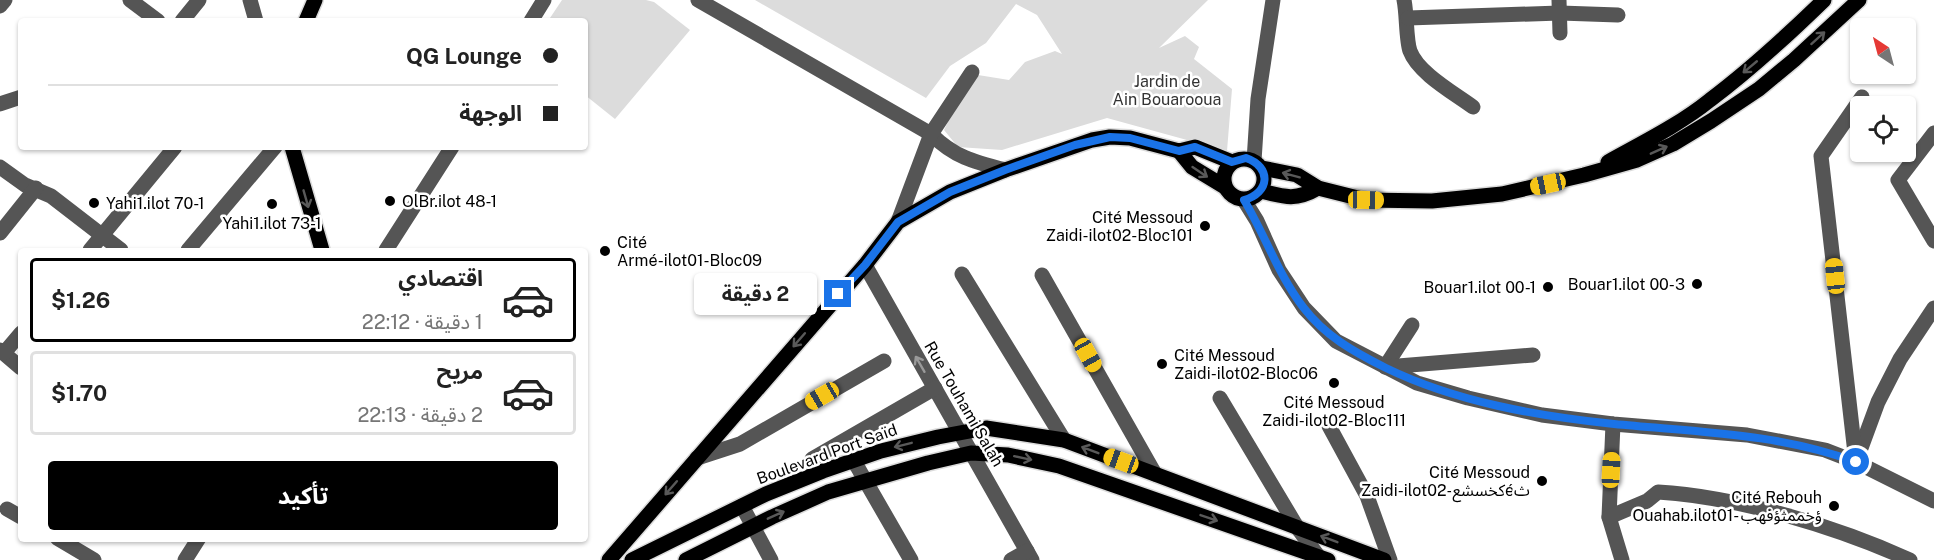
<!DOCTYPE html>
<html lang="ar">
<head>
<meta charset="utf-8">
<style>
  :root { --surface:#fff; --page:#f6f6f6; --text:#222; --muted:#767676; --line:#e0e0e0; --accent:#000 }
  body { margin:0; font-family:"Public Sans","Noto Sans Arabic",sans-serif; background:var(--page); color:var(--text); direction:rtl; height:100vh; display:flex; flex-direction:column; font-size:22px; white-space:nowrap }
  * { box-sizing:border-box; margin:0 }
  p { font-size:20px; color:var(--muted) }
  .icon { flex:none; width:33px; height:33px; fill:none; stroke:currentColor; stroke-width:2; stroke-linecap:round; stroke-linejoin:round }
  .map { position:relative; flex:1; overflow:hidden; direction:ltr }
  .panel { position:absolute; left:18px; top:248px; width:570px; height:294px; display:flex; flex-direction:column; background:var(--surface); border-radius:6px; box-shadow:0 2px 4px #0004; direction:rtl }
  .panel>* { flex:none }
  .top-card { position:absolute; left:18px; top:18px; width:570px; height:132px; border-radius:6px; box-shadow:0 2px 4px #0004; direction:rtl; display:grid; align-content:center; height:132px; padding:0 30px; background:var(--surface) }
  .needle { width:39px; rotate:324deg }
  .controls { position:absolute; left:1850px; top:18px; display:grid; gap:12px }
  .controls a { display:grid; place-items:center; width:66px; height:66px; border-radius:6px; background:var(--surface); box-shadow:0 2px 4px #0004; font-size:30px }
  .end { position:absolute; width:27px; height:27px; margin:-14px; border:8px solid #1a73e8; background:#fff; box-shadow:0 0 0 3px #fff }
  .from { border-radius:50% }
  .bubble { position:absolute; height:42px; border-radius:6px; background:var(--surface); box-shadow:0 2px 4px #0004; font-size:20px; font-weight:700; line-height:42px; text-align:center; direction:rtl }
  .car { position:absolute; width:18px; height:36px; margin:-18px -9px; border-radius:8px; box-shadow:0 0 4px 2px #0007; background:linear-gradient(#f5c518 24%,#345 0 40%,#f5c518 0 76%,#345 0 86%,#f5c518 0) }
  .top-card b { display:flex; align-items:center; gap:21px; height:57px; font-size:22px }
  .top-card b+b { border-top:2px solid var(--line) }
  .top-card i { width:15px; height:15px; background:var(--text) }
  ul { padding:10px 0 0; list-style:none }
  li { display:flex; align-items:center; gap:18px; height:84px; margin:0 12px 9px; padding:0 18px; border:3px solid var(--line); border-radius:6px }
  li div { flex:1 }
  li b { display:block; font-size:22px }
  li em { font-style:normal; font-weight:700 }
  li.active { border-color:var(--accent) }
  li>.icon { width:54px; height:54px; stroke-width:1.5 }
  .cta { display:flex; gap:12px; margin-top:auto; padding:12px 30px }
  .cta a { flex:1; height:69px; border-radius:6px; background:var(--accent); color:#fff; font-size:24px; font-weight:700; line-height:69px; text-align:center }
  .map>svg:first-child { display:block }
</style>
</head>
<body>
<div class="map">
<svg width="1934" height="560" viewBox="0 0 1934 560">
  <rect width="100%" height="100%" fill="#fff"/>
  <g fill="#dcdcdc">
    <polygon points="562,0 646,0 654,2 690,30 615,119 585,95 585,21 548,21"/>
    <polygon points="755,0 1208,0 1159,48 1185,36 1199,47 1194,59 1232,89 1227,151 1107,118 1002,150 958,147 944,130 957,103 978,75 1009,80 1025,62 1055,51 1062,54 1037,15 1016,4 986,43 950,66 926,98"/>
  </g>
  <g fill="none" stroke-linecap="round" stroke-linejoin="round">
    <defs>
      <g id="major">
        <polyline points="306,21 315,0"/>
        <polyline points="292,147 322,250"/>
        <polyline points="1179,151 1192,167 1225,187"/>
        <circle cx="1244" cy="179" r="20"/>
        <path d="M1608 162C1642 143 1679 125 1710 100 1750 70 1788 35 1824 0"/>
        <polyline points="1262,168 1297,175 1318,188 1366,200 1432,201 1502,194 1584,175 1637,160 1673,144 1711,121 1759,89 1794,60 1859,0"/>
        <path d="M1261 191C1284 197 1296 201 1318 188"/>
        <polyline points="609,560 865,265 898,222 950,192 1005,170 1092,140 1110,137 1130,138 1179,151 1195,147 1232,162"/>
        <polyline points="632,560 766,494 823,471 881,451 938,437 986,428 1064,440 1384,560"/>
        <polyline points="686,560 772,517 828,492 928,463 971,453 1008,455 1059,466 1328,560"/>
      </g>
    </defs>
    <use href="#major" stroke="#dbdbdb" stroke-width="18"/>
    <g stroke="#555" stroke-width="15">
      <polyline points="130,0 158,21"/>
      <polyline points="250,0 256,21"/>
      <path d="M698 0 931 134C954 157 974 162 1005 170"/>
      <path d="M1404 0C1407 14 1406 40 1410 51 1418 73 1454 93 1473 107"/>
      <polyline points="1559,0 1560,33"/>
      <polyline points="0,6 5,0"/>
      <polyline points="1408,18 1560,13 1618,15"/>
      <polyline points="182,21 199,0"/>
      <polyline points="531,21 544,0"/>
      <polyline points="0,104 21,97"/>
      <polyline points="1934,133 1898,180 1934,241"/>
      <polyline points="1254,161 1258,99 1273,0"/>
      <polyline points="0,167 25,185 51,196 121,250"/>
      <polyline points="1244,200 1257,221 1279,270 1304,308 1336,341 1417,383 1468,398 1542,415 1613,424 1747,435 1825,450 1856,462 1934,501"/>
      <polyline points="898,222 931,134 972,72"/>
      <polyline points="0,233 36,188"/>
      <polyline points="90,250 175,147"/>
      <polyline points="188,250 275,147"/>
      <polyline points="386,250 452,147"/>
      <polyline points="865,265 1032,560"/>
      <polyline points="962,274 1064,440"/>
      <polyline points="1042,275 1155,474"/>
      <polyline points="0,350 21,368"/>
      <polyline points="4,353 21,333"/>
      <polyline points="1385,367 1412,325"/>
      <polyline points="1386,367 1533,355"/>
      <polyline points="1220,398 1297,527 1318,556"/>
      <polyline points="1613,424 1609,517 1622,560"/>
      <polyline points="1329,426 1367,496 1390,560"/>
      <polyline points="697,458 740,444 884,361"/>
      <polyline points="812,459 935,388"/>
      <polyline points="1857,459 1878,402 1900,359 1934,308"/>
      <polyline points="854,461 911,560"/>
      <polyline points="1856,462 1821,156 1862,97"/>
      <polyline points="742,506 771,560"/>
      <polyline points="7,509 21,517"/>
      <path d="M1609 517 1647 501 1658 492C1739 497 1837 527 1910 560"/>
      <polyline points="57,538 94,560"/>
      <polyline points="185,560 199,538"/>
      <polyline points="1011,560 1027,551"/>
    </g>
    <use href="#major" stroke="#000" stroke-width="15"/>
  </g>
  <defs><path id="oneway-shaft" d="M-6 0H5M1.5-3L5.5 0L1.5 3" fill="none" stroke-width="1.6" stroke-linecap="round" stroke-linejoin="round" transform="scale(1.5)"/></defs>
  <g stroke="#595959">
    <use href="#oneway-shaft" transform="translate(1818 38) rotate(-42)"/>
    <use href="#oneway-shaft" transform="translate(1750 67) rotate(140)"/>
    <use href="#oneway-shaft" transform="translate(1659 150) rotate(-24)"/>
    <use href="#oneway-shaft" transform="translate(1200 172) rotate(34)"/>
    <use href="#oneway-shaft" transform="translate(1291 175) rotate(-165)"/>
    <use href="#oneway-shaft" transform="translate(306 199) rotate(74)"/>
    <use href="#oneway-shaft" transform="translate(799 340) rotate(131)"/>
    <use href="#oneway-shaft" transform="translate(903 445) rotate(166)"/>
    <use href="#oneway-shaft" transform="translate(1090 450) rotate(-159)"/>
    <use href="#oneway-shaft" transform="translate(1023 458) rotate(12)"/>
    <use href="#oneway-shaft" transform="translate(671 488) rotate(131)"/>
    <use href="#oneway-shaft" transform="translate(776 515) rotate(-24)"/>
    <use href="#oneway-shaft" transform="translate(1209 518) rotate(19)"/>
    <use href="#oneway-shaft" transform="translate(1329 539) rotate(-159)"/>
  </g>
  <use stroke="#999" href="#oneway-shaft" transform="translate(920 364) rotate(-120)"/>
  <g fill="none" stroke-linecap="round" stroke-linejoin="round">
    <path stroke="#1a73e8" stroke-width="8" d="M838 294 865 265 898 222 950 192 1005 170 1075 145 1110 137 1130 138 1179 151 1195 147 1232 162 1246 158C1272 167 1270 193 1244 200 1265 235 1278 274 1303 307 1325 336 1354 352 1386 368 1456 402 1537 416 1614 424 1696 432 1778 433 1856 462"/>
  </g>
  <g fill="#000" stroke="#fff" stroke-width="2">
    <circle cx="390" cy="201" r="6"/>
    <circle cx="94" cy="203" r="6"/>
    <circle cx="272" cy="204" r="6"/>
    <circle cx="1205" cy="226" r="6"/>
    <circle cx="605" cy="251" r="6"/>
    <circle cx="1697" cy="284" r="6"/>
    <circle cx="1548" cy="287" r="6"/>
    <circle cx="1162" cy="364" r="6"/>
    <circle cx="1334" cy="383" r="6"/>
    <circle cx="1542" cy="481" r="6"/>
    <circle cx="1834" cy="506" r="6"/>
  </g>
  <g text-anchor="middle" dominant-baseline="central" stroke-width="5" stroke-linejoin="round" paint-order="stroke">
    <g font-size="16" fill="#333" stroke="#fff">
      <text x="1167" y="81">Jardin de<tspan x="1167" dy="18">Ain Bouarooua</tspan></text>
    </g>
    <g font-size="16" fill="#000" stroke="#fff" text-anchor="end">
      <text x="402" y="201" text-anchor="start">OlBr.ilot 48-1</text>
      <text x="106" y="203" text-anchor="start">Yahi1.ilot 70-1</text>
      <text x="1193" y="217">Cité Messoud<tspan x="1193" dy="18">Zaidi-ilot02-Bloc101</tspan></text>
      <text x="272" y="223" text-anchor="middle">Yahi1.ilot 73-1</text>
      <text x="617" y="242" text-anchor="start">Cité<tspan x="617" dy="18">Armé-ilot01-Bloc09</tspan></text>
      <text x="1685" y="284">Bouar1.ilot 00-3</text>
      <text x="1536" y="287">Bouar1.ilot 00-1</text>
      <text x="1174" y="355" text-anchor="start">Cité Messoud<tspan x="1174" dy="18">Zaidi-ilot02-Bloc06</tspan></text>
      <text x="1334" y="402" text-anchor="middle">Cité Messoud<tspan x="1334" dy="18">Zaidi-ilot02-Bloc111</tspan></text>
      <text x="1530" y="472">Cité Messoud<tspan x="1530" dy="18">Zaidi-ilot02-كخسشعéث</tspan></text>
      <text x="1822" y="497">Cité Rebouh<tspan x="1822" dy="18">Ouahab.ilot01- ؤخممثؤفهب</tspan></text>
    </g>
    <g font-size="16" fill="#000" stroke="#fff">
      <text transform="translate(964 404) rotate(60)">Rue Touhami Salah</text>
      <text transform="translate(827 454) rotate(-20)">Boulevard Port Saïd</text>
    </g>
  </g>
</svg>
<div class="controls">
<a><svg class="needle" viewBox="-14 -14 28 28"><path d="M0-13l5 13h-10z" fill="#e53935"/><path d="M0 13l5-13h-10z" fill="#767676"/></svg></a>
<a><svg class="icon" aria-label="locate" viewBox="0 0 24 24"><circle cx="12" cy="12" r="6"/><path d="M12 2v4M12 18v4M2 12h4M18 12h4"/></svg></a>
</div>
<i class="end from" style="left:1856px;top:462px"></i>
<i class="end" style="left:838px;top:294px"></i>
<div class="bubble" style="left:694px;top:273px;width:123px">2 دقيقة</div>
<i class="car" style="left:1548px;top:184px;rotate:258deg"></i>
<i class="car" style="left:1366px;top:200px;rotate:91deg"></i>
<i class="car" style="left:1835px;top:276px;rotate:354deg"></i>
<i class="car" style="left:1088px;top:355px;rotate:151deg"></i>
<i class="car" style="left:822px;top:396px;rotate:240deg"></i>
<i class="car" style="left:1121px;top:461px;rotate:290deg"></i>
<i class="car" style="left:1611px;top:470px;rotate:3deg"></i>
<div class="top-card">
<b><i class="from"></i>QG Lounge</b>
<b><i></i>الوجهة</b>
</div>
<section class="panel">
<ul>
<li class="active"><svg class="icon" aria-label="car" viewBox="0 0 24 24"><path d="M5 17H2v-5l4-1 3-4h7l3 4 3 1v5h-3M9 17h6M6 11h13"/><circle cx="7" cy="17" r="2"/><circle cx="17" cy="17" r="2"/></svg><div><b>اقتصادي</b><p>1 دقيقة · 22:12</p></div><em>$1.26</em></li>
<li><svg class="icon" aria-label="car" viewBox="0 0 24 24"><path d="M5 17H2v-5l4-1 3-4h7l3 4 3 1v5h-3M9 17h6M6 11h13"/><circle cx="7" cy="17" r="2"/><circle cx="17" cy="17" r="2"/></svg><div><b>مريح</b><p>2 دقيقة · 22:13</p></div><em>$1.70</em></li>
</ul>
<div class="cta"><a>تأكيد</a></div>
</section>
</div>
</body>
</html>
